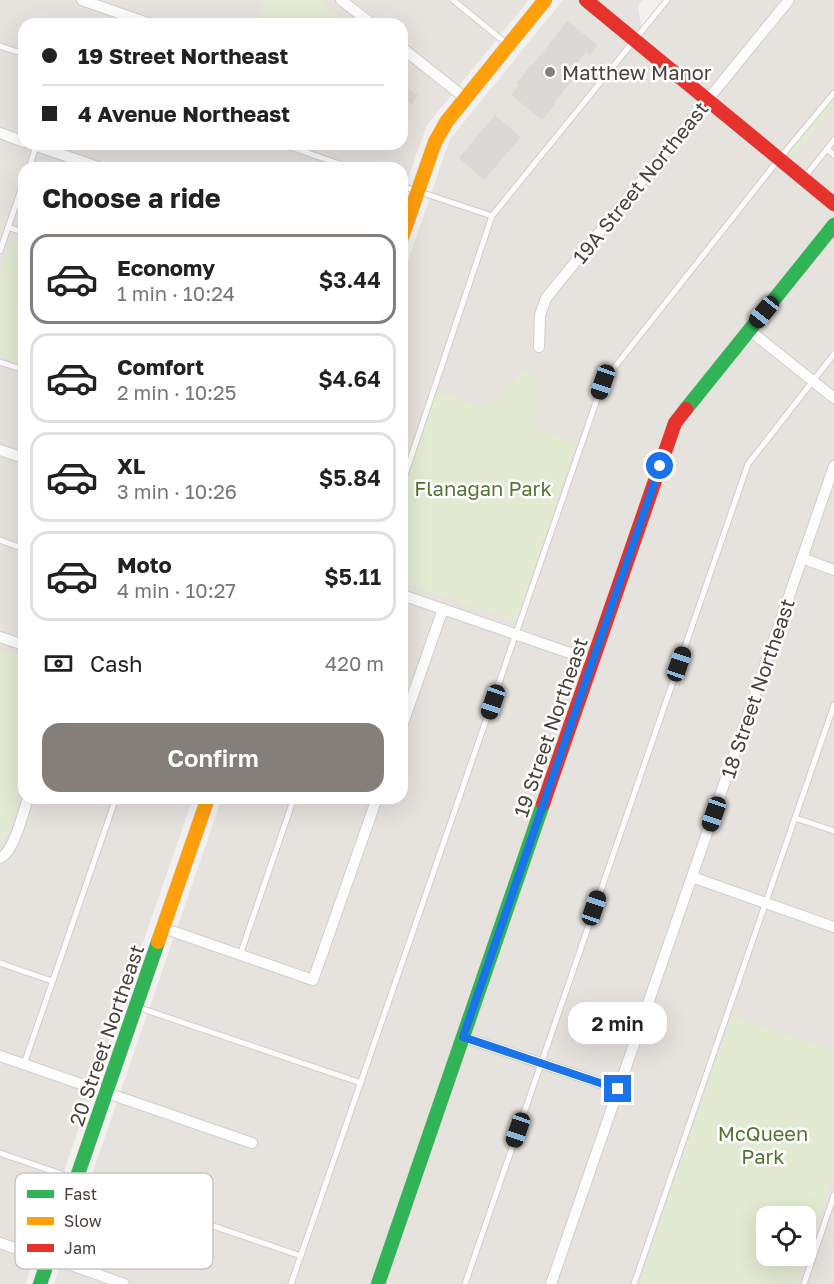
<!DOCTYPE html>
<html lang="en">
<head>
<meta charset="utf-8">
<style>
  :root { --surface:#fff; --page:#f2f2f2; --text:#222; --muted:#767676; --line:#e0e0e0; --accent:#847f7a }
  body { margin:0; font-family:"Golos Text",sans-serif; background:var(--page); color:var(--text); height:100vh; display:flex; flex-direction:column; font-size:22px; white-space:nowrap }
  * { box-sizing:border-box; margin:0 }
  p { font-size:20px; color:var(--muted) }
  .icon { flex:none; width:33px; height:33px; fill:none; stroke:currentColor; stroke-width:2; stroke-linecap:round; stroke-linejoin:round }
  .map { position:relative; flex:1; overflow:hidden }
  .panel { position:absolute; left:18px; top:162px; width:390px; height:642px; display:flex; flex-direction:column; background:var(--surface); border-radius:18px; box-shadow:0 6px 24px #0002 }
  .panel>* { flex:none }
  .top-card { position:absolute; left:18px; top:18px; width:390px; height:132px; border-radius:18px; box-shadow:0 6px 24px #0002; display:grid; align-content:center; height:132px; padding:0 24px; background:var(--surface) }
  .controls { position:absolute; left:756px; top:1206px; display:grid; gap:12px }
  .controls a { display:grid; place-items:center; width:60px; height:60px; border-radius:12px; background:var(--surface); box-shadow:0 6px 24px #0002; font-size:30px }
  .end { position:absolute; width:27px; height:27px; margin:-14px; border:8px solid #1a73e8; background:#fff; box-shadow:0 0 0 3px #fff }
  .from { border-radius:50% }
  .bubble { position:absolute; height:42px; border-radius:18px; background:var(--surface); box-shadow:0 6px 24px #0002; font-size:20px; font-weight:600; line-height:42px; text-align:center }
  .car { position:absolute; width:18px; height:36px; margin:-18px -9px; border-radius:8px; box-shadow:0 0 4px 2px #0007; background:linear-gradient(#222 24%,#8ab4d8 0 40%,#222 0 76%,#8ab4d8 0 86%,#222 0) }
  .top-card b { display:flex; align-items:center; gap:21px; height:57px; font-size:22px }
  .top-card b+b { border-top:2px solid var(--line) }
  .top-card i { width:15px; height:15px; background:var(--text) }
  ul { padding:0; list-style:none }
  li { display:flex; align-items:center; gap:18px; height:90px; margin:0 12px 9px; padding:0 12px; border:3px solid var(--line); border-radius:18px }
  li div { flex:1 }
  li b { display:block; font-size:22px }
  li em { font-style:normal; font-weight:600 }
  li.on { border-color:var(--accent) }
  li>.icon { width:54px; height:54px; stroke-width:1.5 }
  h2 { padding:0 24px; font-size:27px; line-height:72px }
  .pay { display:flex; align-items:center; gap:15px; height:66px; padding:0 24px; font-size:22px }
  .pay p { margin-inline-start:auto }
  .action { display:flex; gap:12px; margin-top:auto; padding:12px 24px }
  .action a { flex:1; height:69px; border-radius:18px; background:var(--accent); color:#fff; font-size:24px; font-weight:600; line-height:69px; text-align:center }
  .map>svg:first-child { display:block }
</style>
</head>
<body>
<div class="map">
<svg width="834" height="1284" viewBox="0 0 834 1284">
  <rect width="100%" height="100%" fill="#f3f1ef"/>
  <g fill="#e6e2de" fill-rule="evenodd">
    <path d="M0 0H529L427 125 402 195V168H24V798H193L25 1284H0ZM24 24H402V144H24Z"/>
    <path d="M563 0H604L642 31 667 0H834V1284H54L222 798H402V278L450 139ZM766 1216H806V1256H766Z"/>
  </g>
  <polygon fill="#e8e3dc" points="834,107 834,189 793,157"/>
  <g fill="#e2ead2" fill-rule="evenodd">
    <polygon points="263,0 322,0 350,24 260,24"/>
    <polygon points="834,98 834,107 793,157 788,153"/>
    <polygon points="13,236 24,240 24,364 0,355 0,273"/>
    <polygon points="522,371 536,376 536,428 577,442 516,622 402,583 402,493 436,391 485,408"/>
    <polygon points="0,648 24,657 24,782 4,841 0,843"/>
    <path d="M732 1016 834 1051V1174L796 1284H639ZM766 1216H806V1256H766Z"/>
  </g>
  <polygon fill="#e5e2e0" points="604,0 643,0 638,6 642,31"/>
  <g fill="#dbd8d6">
    <polygon points="567,21 598,45 590,55 586,52 572,70 577,74 554,103 555,104 542,120 511,95 519,85 517,83 532,64 533,65"/>
    <polygon points="402,83 418,95 412,104 402,98"/>
    <polygon points="495,115 521,137 484,180 459,158"/>
  </g>
  <g fill="none" stroke-linecap="round" stroke-linejoin="round">
    <defs>
      <g id="lane">
        <polyline points="453,0 507,44"/>
        <polyline points="0,46 24,54"/>
        <polyline points="282,144 351,168"/>
        <polyline points="827,149 834,155"/>
        <polyline points="29,168 36,146"/>
        <polyline points="804,178 834,140"/>
        <polyline points="402,186 492,216"/>
        <polyline points="8,227 24,233"/>
        <polyline points="0,251 24,181"/>
        <polyline points="0,362 24,370"/>
        <polyline points="402,484 492,216 667,0"/>
        <polyline points="0,540 24,549"/>
        <polyline points="795,818 834,831"/>
        <polyline points="240,955 294,798"/>
        <polyline points="0,963 52,981"/>
        <polyline points="137,1007 361,1083"/>
        <polyline points="24,1064 116,798"/>
        <polyline points="0,1153 301,1256"/>
        <polyline points="291,1284 603,382 779,159 834,93"/>
        <polyline points="465,1284 748,464 834,354"/>
        <polyline points="634,1284 834,705"/>
        <polyline points="804,1284 834,1195"/>
      </g>
      <g id="street">
        <polyline points="82,0 150,24"/>
        <polyline points="341,0 372,24"/>
        <polyline points="402,48 465,98"/>
        <polyline points="0,133 24,142"/>
        <polyline points="31,144 101,168"/>
        <polyline points="749,330 834,398"/>
        <polyline points="539,347 540,315 546,298 789,0"/>
        <polyline points="0,450 24,458"/>
        <polyline points="802,558 834,570"/>
        <polyline points="402,595 593,661"/>
        <polyline points="0,637 24,645"/>
        <polyline points="402,726 443,609"/>
        <path d="M0 858C14 852 23 813 28 798"/>
        <polyline points="692,877 834,927"/>
        <polyline points="163,928 313,980 377,798"/>
        <polyline points="463,1037 618,1089"/>
        <polyline points="0,1056 252,1143"/>
        <polyline points="0,1243 48,1260"/>
        <polyline points="49,1257 124,1284"/>
        <polyline points="551,1284 834,466"/>
      </g>
      <g id="fast">
        <polyline points="686,409 834,225"/>
        <polyline points="40,1284 158,942"/>
        <polyline points="378,1284 543,804"/>
      </g>
      <g id="slow">
        <polyline points="402,237 435,142 447,121 545,0"/>
        <polyline points="158,942 208,798"/>
      </g>
      <g id="jam">
        <polyline points="586,0 834,204"/>
        <polyline points="543,804 675,423 686,409"/>
      </g>
    </defs>
    <use href="#lane" stroke="#d1cfcc" stroke-width="7"/>
    <use href="#street" stroke="#d1cfcc" stroke-width="12"/>
    <use href="#fast" stroke="#d1cdc7" stroke-width="15"/>
    <use href="#slow" stroke="#d1cdc7" stroke-width="15"/>
    <use href="#jam" stroke="#d1cdc7" stroke-width="15"/>
    <use href="#lane" stroke="#fdfdfd" stroke-width="5"/>
    <use href="#street" stroke="#fdfdfd" stroke-width="10"/>
    <use href="#fast" stroke="#30b455" stroke-width="14"/>
    <use href="#slow" stroke="#ff9f0a" stroke-width="14"/>
    <use href="#jam" stroke="#e5322d" stroke-width="14"/>
  </g>
  <g fill="none" stroke-linecap="round" stroke-linejoin="round">
    <polyline stroke="#1a73e8" stroke-width="8" points="618,1089 463,1037 660,466"/>
  </g>
  <circle fill="#847f7a" stroke="#fff" stroke-width="2" cx="550" cy="72" r="6"/>
  <g text-anchor="middle" dominant-baseline="central" stroke-width="5" stroke-linejoin="round" paint-order="stroke">
    <g font-size="20" fill="#49423b" stroke="#fff" text-anchor="start">
      <text x="562" y="72">Matthew Manor</text>
    </g>
    <g font-size="20" fill="#49423b" stroke="#fff">
      <text transform="translate(640 182) rotate(-51)">19A Street Northeast</text>
      <text transform="translate(757 688) rotate(-71)">18 Street Northeast</text>
      <text transform="translate(550 727) rotate(-71)">19 Street Northeast</text>
      <text transform="translate(106 1035) rotate(-71)">20 Street Northeast</text>
    </g>
    <g font-size="20" fill="#537534" stroke="#fff">
      <text x="483" y="488">Flanagan Park</text>
      <text x="763" y="1133">McQueen<tspan x="763" dy="23">Park</tspan></text>
    </g>
  </g>
  <rect x="15" y="1173" width="198" height="96" rx="9" fill="#fff" stroke="#c8c6c4" stroke-width="1.5"/>
  <rect x="27" y="1190" width="27" height="8" fill="#30b455"/>
  <rect x="27" y="1217" width="27" height="8" fill="#ff9f0a"/>
  <rect x="27" y="1244" width="27" height="8" fill="#e5322d"/>
  <g font-size="16" fill="#49423b">
    <text x="64" y="1200">Fast</text>
    <text x="64" y="1227">Slow</text>
    <text x="64" y="1254">Jam</text>
  </g>
</svg>
<div class="controls">
<a><svg class="icon" aria-label="locate" viewBox="0 0 24 24"><circle cx="12" cy="12" r="6"/><path d="M12 2v4M12 18v4M2 12h4M18 12h4"/></svg></a>
</div>
<i class="end from" style="left:660px;top:466px"></i>
<i class="end" style="left:618px;top:1089px"></i>
<div class="bubble" style="left:568px;top:1002px;width:99px">2 min</div>
<i class="car" style="left:764px;top:312px;rotate:219deg"></i>
<i class="car" style="left:603px;top:382px;rotate:199deg"></i>
<i class="car" style="left:679px;top:664px;rotate:19deg"></i>
<i class="car" style="left:493px;top:702px;rotate:199deg"></i>
<i class="car" style="left:714px;top:814px;rotate:199deg"></i>
<i class="car" style="left:594px;top:908px;rotate:19deg"></i>
<i class="car" style="left:518px;top:1130px;rotate:199deg"></i>
<div class="top-card">
<b><i class="from"></i>19 Street Northeast</b>
<b><i></i>4 Avenue Northeast</b>
</div>
<section class="panel">
<h2>Choose a ride</h2>
<ul>
<li class="on"><svg class="icon" aria-label="car" viewBox="0 0 24 24"><path d="M5 17H2v-5l4-1 3-4h7l3 4 3 1v5h-3M9 17h6M6 11h13"/><circle cx="7" cy="17" r="2"/><circle cx="17" cy="17" r="2"/></svg><div><b>Economy</b><p>1 min · 10:24</p></div><em>$3.44</em></li>
<li><svg class="icon" aria-label="car" viewBox="0 0 24 24"><path d="M5 17H2v-5l4-1 3-4h7l3 4 3 1v5h-3M9 17h6M6 11h13"/><circle cx="7" cy="17" r="2"/><circle cx="17" cy="17" r="2"/></svg><div><b>Comfort</b><p>2 min · 10:25</p></div><em>$4.64</em></li>
<li><svg class="icon" aria-label="car" viewBox="0 0 24 24"><path d="M5 17H2v-5l4-1 3-4h7l3 4 3 1v5h-3M9 17h6M6 11h13"/><circle cx="7" cy="17" r="2"/><circle cx="17" cy="17" r="2"/></svg><div><b>XL</b><p>3 min · 10:26</p></div><em>$5.84</em></li>
<li><svg class="icon" aria-label="car" viewBox="0 0 24 24"><path d="M5 17H2v-5l4-1 3-4h7l3 4 3 1v5h-3M9 17h6M6 11h13"/><circle cx="7" cy="17" r="2"/><circle cx="17" cy="17" r="2"/></svg><div><b>Moto</b><p>4 min · 10:27</p></div><em>$5.11</em></li>
</ul>
<div class="pay"><svg class="icon" aria-label="cash" viewBox="0 0 24 24"><path d="M3 7h18v10H3z"/><circle cx="12" cy="12" r="2"/></svg>Cash<p>420 m</p></div>
<div class="action"><a>Confirm</a></div>
</section>
</div>
</body>
</html>
